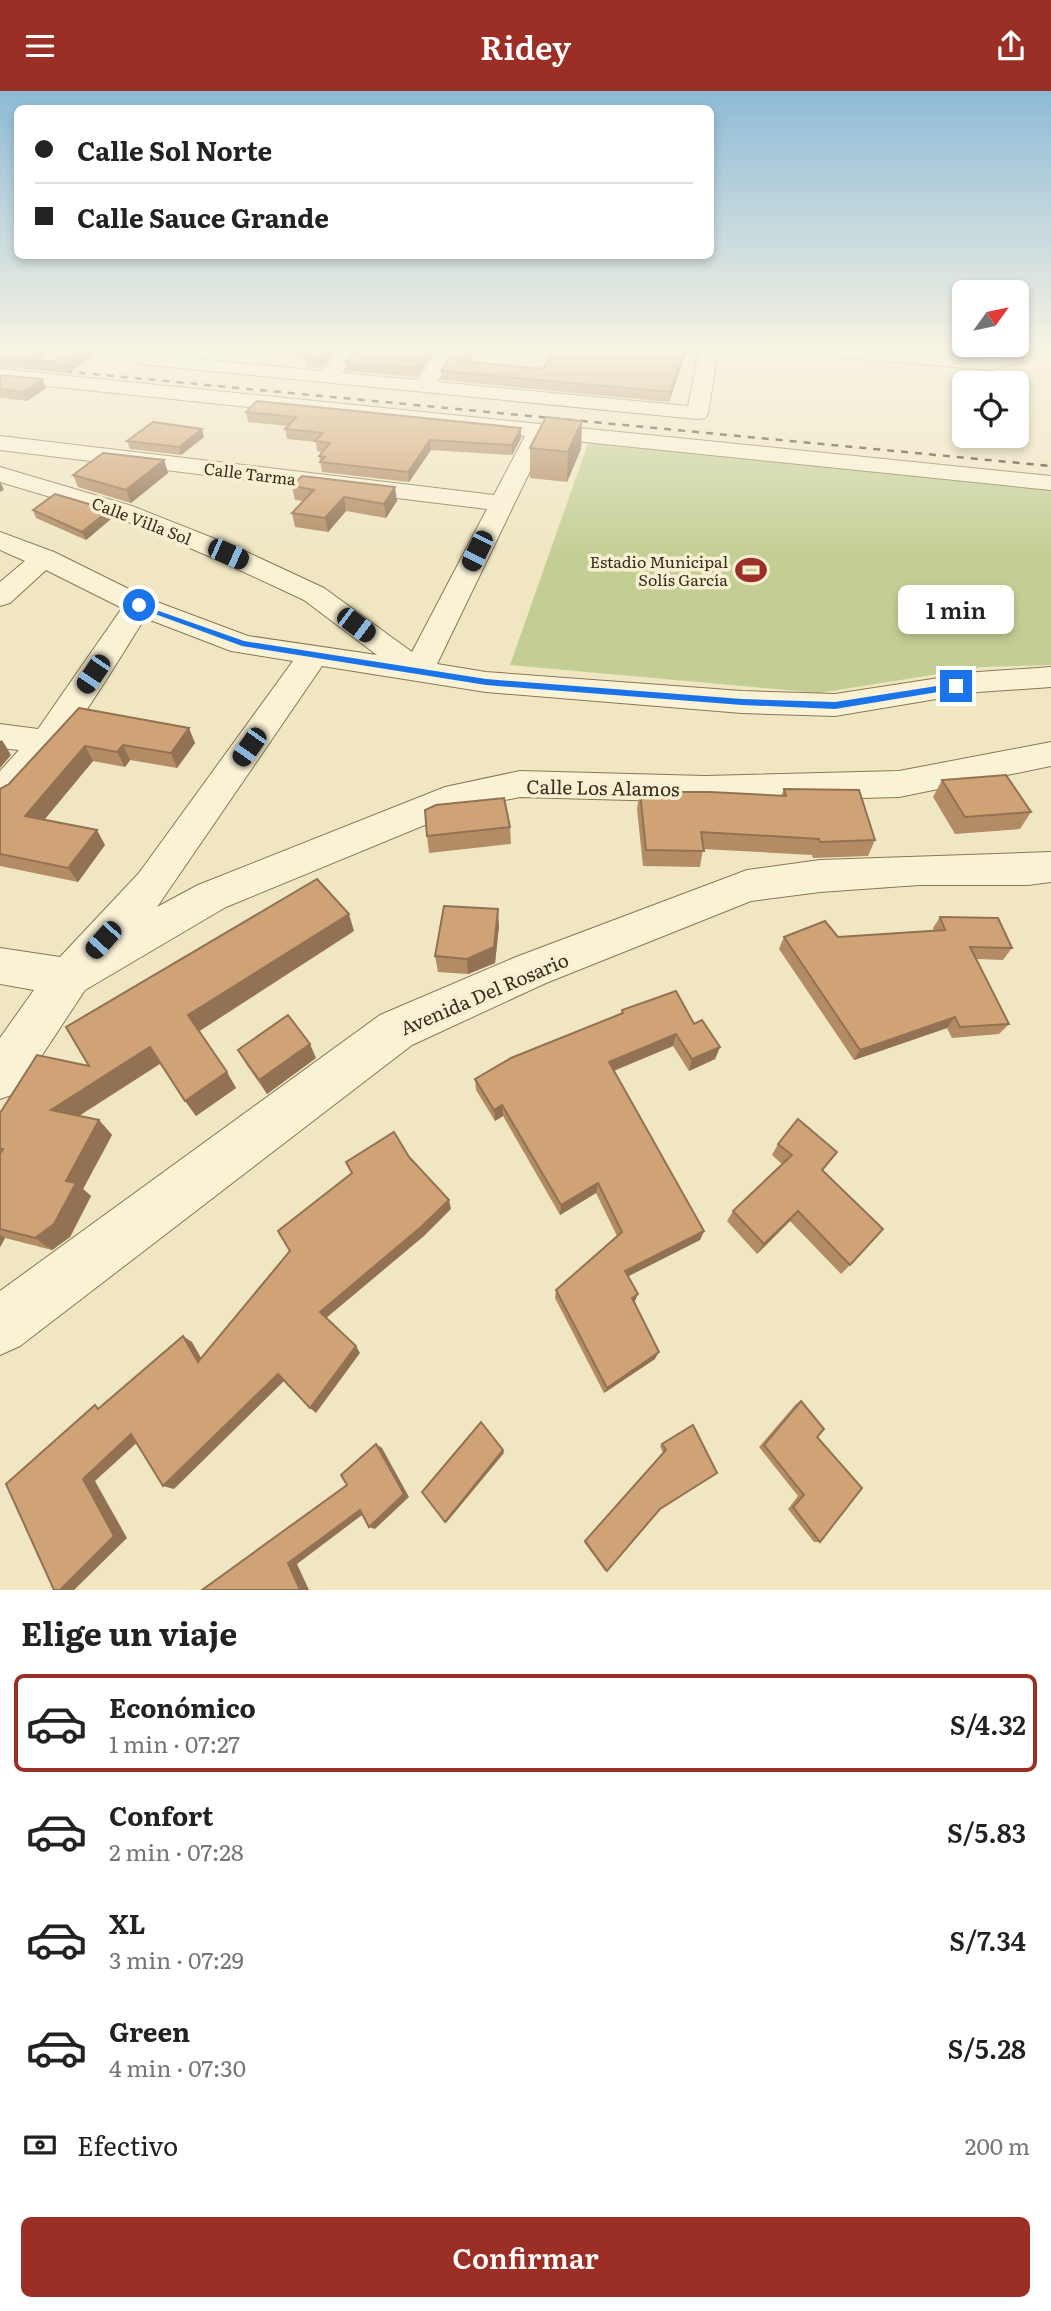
<!DOCTYPE html>
<html lang="es">
<head>
<meta charset="utf-8">
<style>
  :root { --surface:#fff; --page:#f6f6f6; --text:#222; --muted:#767676; --line:#e0e0e0; --accent:#9c2f25 }
  body { margin:0; font-family:Literata,serif; background:var(--page); color:var(--text); height:100vh; display:flex; flex-direction:column; font-size:26px; white-space:nowrap }
  * { box-sizing:border-box; margin:0 }
  p { font-size:23px; color:var(--muted) }
  .icon { flex:none; width:38px; height:38px; fill:none; stroke:currentColor; stroke-width:2; stroke-linecap:round; stroke-linejoin:round }
  .map { position:relative; height:1499px; overflow:hidden }
  .panel { display:flex; flex-direction:column; background:var(--surface); flex:1 }
  .panel>* { flex:none }
  .guide { position:absolute; left:14px; top:14px; width:700px; height:154px; border-radius:10px; box-shadow:0 4px 10px #0003; display:grid; align-content:center; height:154px; padding:0 21px; background:var(--surface) }
  .needle { width:46px; rotate:57deg }
  .buttons { position:absolute; left:952px; top:189px; display:grid; gap:14px }
  .buttons a { display:grid; place-items:center; width:77px; height:77px; border-radius:10px; background:var(--surface); box-shadow:0 4px 10px #0003; font-size:35px }
  .end { position:absolute; width:32px; height:32px; margin:-16px; border:9px solid #1a73e8; background:#fff; box-shadow:0 0 0 4px #fff }
  .from { border-radius:50% }
  .bubble { position:absolute; height:49px; border-radius:10px; background:var(--surface); box-shadow:0 4px 10px #0003; font-size:23px; font-weight:600; line-height:49px; text-align:center }
  .car { position:absolute; width:21px; height:42px; margin:-21px -10px; border-radius:9px; box-shadow:0 0 5px 2px #0007; background:linear-gradient(#222 24%,#8ab4d8 0 40%,#222 0 76%,#8ab4d8 0 86%,#222 0) }
  .guide b { display:flex; align-items:center; gap:24px; height:66px; font-size:26px }
  .guide b+b { border-top:2px solid var(--line) }
  .guide i { width:18px; height:18px; background:var(--text) }
  ul { padding:0; list-style:none }
  li { display:flex; align-items:center; gap:21px; height:98px; margin:0 14px 10px; padding:0 7px; border:4px solid transparent; border-radius:10px }
  li div { flex:1 }
  li b { display:block; font-size:26px }
  li em { font-style:normal; font-weight:600 }
  li.selected { border-color:var(--accent) }
  li>.icon { width:63px; height:63px; stroke-width:1.5 }
  h2 { padding:0 21px; font-size:32px; line-height:84px }
  .pay { display:flex; align-items:center; gap:18px; height:77px; padding:0 21px; font-size:26px }
  .pay p { margin-inline-start:auto }
  .action { display:flex; gap:14px; margin-top:auto; padding:14px 21px }
  .action a { flex:1; height:80px; border-radius:10px; background:var(--accent); color:#fff; font-size:28px; font-weight:600; line-height:80px; text-align:center }
  header { display:flex; justify-content:space-between; align-items:center; height:91px; padding:0 21px; background:var(--accent); color:#fff; font-size:32px; font-weight:600 }
  .map>svg:first-child { display:block }
</style>
</head>
<body>
<header><svg class="icon" aria-label="menu" viewBox="0 0 24 24"><path d="M4 6h16M4 12h16M4 18h16"/></svg>Ridey<svg class="icon" aria-label="share" viewBox="0 0 24 24"><path d="M12 15V3M7 8l5-5 5 5M5 13v7h14v-7"/></svg></header>
<div class="map">
<svg width="1051" height="1499" viewBox="0 0 1051 1499">
  <rect width="100%" height="100%" fill="#f0e6c2"/>
  <polygon fill="#c3ce95" points="590,347 1051,396 1051,574 982,576 819,602 510,574"/>
  <g fill="none" stroke-linecap="round" stroke-linejoin="round">
    <defs>
      <g id="minor">
        <polygon points="151,256 173,256 164,265 322,280 345,256 365,256 342,282 418,289 440,256 459,256 437,291 688,315 700,256 719,256 708,322 705,327 697,328 139,273 136,269"/>
        <polygon points="777,256 860,256 992,267 1014,262 1021,256 1043,256 1028,270 992,279 786,262"/>
        <path d="M0 278 1051 385V399L546 347 437 573 486 581 742 600 835 603 978 581 1051 576V596L978 601 835 625 742 622 486 601 322 575 157 816 198 794 445 696 520 680 705 685 899 680 1051 651V675L899 706 705 711 520 706 466 717 226 816 85 899 17 1002 0 1008V947L34 899 0 893V857L60 866 139 782 293 570 231 560 145 527C119 567 40 704 0 716V680L19 659 0 657V633L38 638 122 517 46 479 10 512 0 515V491L25 470 0 459V441L54 461 149 508 248 545 377 564 304 509 218 469 114 425 0 391V376L132 415 238 457 324 497 412 561 487 418 0 359V345L494 404 525 345 0 290Z"/>
        <polygon points="1051,761 1051,791 1028,794 919,794 820,801 751,810 546,892 412,954 20,1255 0,1264 0,1200 380,924 516,866 747,779 820,769"/>
      </g>
    </defs>
    <use href="#minor" stroke="#8a7758" stroke-width="2"/>
    <use href="#minor" fill="#faf2d5" fill-rule="evenodd"/>
    <polyline stroke="#392d1d" stroke-width="2.5" stroke-dasharray="7 7" stroke-linecap="butt" points="51,279 1051,375"/>
  </g>
  <g fill="#b38c65">
    <polygon points="0,256 56,256 39,270 54,270 73,256 68,282 0,276"/>
    <polygon points="232,256 342,256 321,277 307,276 306,267"/>
    <polygon points="359,256 437,256 417,286 347,280 346,271"/>
    <polygon points="456,256 480,256 469,271 543,278 688,256 669,311 441,289 441,280"/>
    <polygon points="0,284 42,288 46,297 27,310 0,307"/>
    <polygon points="246,321 521,347 512,364 431,359 409,391 322,381 319,365 322,361 317,360 316,351 287,348 285,338 288,335 248,331"/>
    <polygon points="582,330 581,358 567,391 530,387 530,357"/>
    <polygon points="202,338 204,346 181,364 130,358 127,350"/>
    <polygon points="164,369 168,382 131,412 78,396 73,384"/>
    <polygon points="292,395 397,410 386,427 346,420 328,441 295,436 292,422 303,410 295,409"/>
    <polygon points="33,419 109,419 112,427 86,449 36,427"/>
    <polygon points="79,617 195,652 177,677 130,669 125,676 93,670 44,729 105,754 78,791 0,775 0,698 9,693"/>
    <polygon points="942,689 1031,721 1020,738 955,743 933,706"/>
    <polygon points="784,698 875,749 868,765 813,767 812,764 703,758 700,776 643,775 637,718 640,701 781,705"/>
    <polygon points="510,736 511,753 429,762 427,745"/>
    <polygon points="940,826 1012,857 1003,869 976,868 1009,933 999,943 952,947 947,937 854,969 779,858 784,846 838,846 934,840 933,837"/>
    <polygon points="499,835 495,872 468,883 438,881 435,865"/>
    <polygon points="354,840 199,940 236,997 196,1025 160,973 79,1025 99,1029 112,1044 83,1098 91,1105 70,1146 52,1159 5,1147 0,1156 0,1022 89,975"/>
    <polygon points="622,919 694,933 720,956 715,968 689,980 673,955 614,980 704,1140 700,1149 628,1185 635,1210 634,1211 655,1268 604,1302 555,1207 556,1199 617,1145 596,1102 560,1124 503,1025 495,1030 476,999 475,988 621,923"/>
    <polygon points="238,959 316,967 267,1003 246,973"/>
    <polygon points="778,1053 823,1079 850,1174 841,1183 790,1130 757,1163 727,1130 733,1120 782,1073 772,1064"/>
    <polygon points="801,1310 817,1346 820,1451 814,1451 788,1418 798,1405 759,1356 796,1313"/>
    <polygon points="693,1334 607,1480 605,1480 584,1451 663,1362 660,1355"/>
  </g>
  <g fill="#927253">
    <polygon points="42,256 56,256 37,271 34,262"/>
    <polygon points="90,256 106,256 68,282 65,273"/>
    <polygon points="332,256 342,256 321,277 319,268"/>
    <polygon points="430,256 437,256 417,286 416,277"/>
    <polygon points="473,256 480,256 462,279 462,270"/>
    <polygon points="686,256 688,256 669,311 670,301"/>
    <polygon points="42,288 46,297 27,310 23,301"/>
    <polygon points="582,330 581,358 567,391 568,361"/>
    <polygon points="521,337 521,347 512,364 512,354"/>
    <polygon points="202,338 204,346 181,364 179,356"/>
    <polygon points="430,349 431,359 409,391 408,381"/>
    <polygon points="164,369 168,382 131,412 126,399"/>
    <polygon points="0,390 4,399 0,401"/>
    <polygon points="395,396 397,410 386,427 384,413"/>
    <polygon points="344,406 346,420 328,441 325,427"/>
    <polygon points="109,419 112,427 86,449 82,441"/>
    <polygon points="189,637 195,652 177,677 171,662"/>
    <polygon points="2,649 11,664 0,677 0,650"/>
    <polygon points="123,654 130,669 125,676 117,661"/>
    <polygon points="85,655 93,670 35,740 25,725"/>
    <polygon points="97,739 105,754 78,791 68,777"/>
    <polygon points="498,818 499,835 495,872 468,883 467,868"/>
    <polygon points="349,823 354,840 198,941 188,924"/>
    <polygon points="955,926 947,937 854,969 860,959"/>
    <polygon points="676,943 673,955 607,982 609,971"/>
    <polygon points="310,953 316,967 267,1003 259,989"/>
    <polygon points="150,956 161,972 66,1033 51,1019"/>
    <polygon points="720,956 715,968 689,980 692,968"/>
    <polygon points="227,981 236,997 196,1025 185,1010"/>
    <polygon points="502,1014 503,1025 495,1030 494,1019"/>
    <polygon points="99,1029 112,1044 83,1098 91,1105 70,1146 52,1159 35,1147"/>
    <polygon points="598,1092 596,1102 560,1124 561,1114"/>
    <polygon points="449,1109 451,1118 424,1145 325,1228 320,1221"/>
    <polygon points="798,1120 790,1130 757,1163 764,1153"/>
    <polygon points="704,1140 700,1149 623,1188 625,1180"/>
    <polygon points="0,1144 5,1147 0,1156"/>
    <polygon points="638,1203 635,1210 629,1214 632,1207"/>
    <polygon points="183,1245 192,1251 207,1277 198,1271"/>
    <polygon points="356,1255 360,1262 316,1322 310,1317"/>
    <polygon points="659,1261 655,1268 604,1302 607,1297"/>
    <polygon points="278,1283 285,1289 174,1398 163,1395"/>
    <polygon points="131,1343 142,1347 95,1390 127,1447 74,1499 60,1499 83,1388"/>
    <polygon points="376,1353 382,1357 409,1406 375,1438 369,1436"/>
    <polygon points="503,1359 504,1362 446,1432 445,1431"/>
    <polygon points="360,1419 366,1421 297,1473 309,1499 300,1499 288,1472"/>
  </g>
  <g fill="#d0a376" stroke="#927253" stroke-width="2">
    <polygon points="0,256 42,256 34,262 36,270 54,270 73,256 90,256 65,273 0,268"/>
    <polygon points="289,256 332,256 319,268 306,267 314,260"/>
    <polygon points="359,256 430,256 416,277 346,271"/>
    <polygon points="456,256 473,256 462,270 543,278 556,256 686,256 670,301 441,280"/>
    <polygon points="0,284 42,288 23,301 0,298"/>
    <polygon points="257,310 521,337 512,354 430,349 408,381 320,371 325,366 319,365 330,352 315,350 323,342 285,338 296,326 246,321"/>
    <polygon points="546,326 582,330 568,361 530,357"/>
    <polygon points="153,331 202,338 179,356 127,350"/>
    <polygon points="103,362 164,369 126,399 73,384"/>
    <polygon points="302,385 395,396 384,413 344,406 325,427 292,422 314,399 292,395"/>
    <polygon points="55,403 109,419 82,441 33,419"/>
    <polygon points="79,617 189,637 171,662 123,654 117,661 85,655 25,725 97,739 68,777 0,763 0,698 9,693"/>
    <polygon points="1006,684 1031,721 965,726 942,689"/>
    <polygon points="784,698 859,699 875,749 820,751 819,748 701,741 704,760 646,759 640,701 710,701 786,705"/>
    <polygon points="504,707 510,736 427,745 425,719 436,714"/>
    <polygon points="317,788 349,823 188,924 227,981 185,1010 150,956 51,1019 99,1029 66,1090 76,1092 54,1133 35,1147 0,1138 0,1063 3,1058 0,1058 0,1022 37,964 89,975 66,936"/>
    <polygon points="444,815 498,818 494,856 467,868 435,865"/>
    <polygon points="940,826 998,827 1012,857 970,856 1009,933 960,936 955,926 860,959 784,846 825,830 838,846 945,839"/>
    <polygon points="676,900 694,933 702,929 720,956 692,968 676,943 609,971 704,1140 625,1180 638,1203 632,1207 659,1261 607,1297 556,1199 622,1141 598,1092 561,1114 502,1014 494,1019 475,988 511,967 623,922 622,919"/>
    <polygon points="288,924 310,953 259,989 238,959"/>
    <polygon points="798,1028 837,1061 822,1079 883,1138 850,1174 798,1120 764,1153 733,1120 792,1064 778,1053"/>
    <polygon points="394,1041 409,1066 449,1109 421,1136 320,1221 356,1255 310,1317 278,1283 163,1395 131,1343 83,1388 114,1445 60,1499 54,1499 6,1393 95,1314 98,1318 183,1245 198,1271 290,1160 278,1140 352,1082 346,1071"/>
    <polygon points="801,1310 824,1338 817,1346 862,1397 820,1451 793,1416 804,1404 764,1354"/>
    <polygon points="481,1331 503,1359 445,1431 422,1401"/>
    <polygon points="693,1334 717,1382 660,1418 607,1480 585,1450 666,1359 662,1353"/>
    <polygon points="376,1353 404,1403 369,1436 360,1419 288,1472 300,1499 202,1499 347,1394 341,1384"/>
  </g>
  <linearGradient id="sky" x2="0" y2="1"><stop stop-color="#8dbad6"/><stop offset="0.55" stop-color="#f8f4e4"/><stop offset="1" stop-color="#f8f4e4" stop-opacity="0"/></linearGradient>
  <rect width="1051" height="466" fill="url(#sky)"/>
  <polygon fill="#1a73e8" points="136,512 244,550 486,588 742,608 835,611 956,592 961,595 956,598 835,618 742,614 486,594 242,555 136,516"/>
  <defs>
    <symbol id="stadium-bare" viewBox="-9 -9 18 18"><path d="M0-5a6.5 5 0 1 0 0 10a6.5 5 0 1 0 0-10ZM-3.5-1.8h7v3.6h-7Z" fill="#9c2f25" stroke="#f7efd1" stroke-width="2.5" paint-order="stroke"/></symbol>
  </defs>
  <g fill-rule="evenodd">
    <use href="#stadium-bare" x="729" y="457" width="44" height="44"/>
  </g>
  <g text-anchor="middle" dominant-baseline="central" stroke-width="7" stroke-linejoin="round" paint-order="stroke">
    <g font-size="16" fill="#392d1d" stroke="#f7efd1">
      <text transform="translate(250 382) rotate(7)">Calle Tarma</text>
      <text transform="translate(142 429) rotate(21)">Calle Villa Sol</text>
    </g>
    <g font-size="16" fill="#392d1d" stroke="#f7efd1" text-anchor="end">
      <text x="728" y="470">Estadio Municipal<tspan x="728" dy="18">Solís García</tspan></text>
    </g>
    <g font-size="19" fill="#392d1d" stroke="#f7efd1">
      <text transform="translate(603 696) rotate(1)">Calle Los Alamos</text>
      <text transform="translate(484 902) rotate(-23)">Avenida Del Rosario</text>
    </g>
  </g>
</svg>
<div class="buttons">
<a><svg class="needle" viewBox="-14 -14 28 28"><path d="M0-13l5 13h-10z" fill="#e53935"/><path d="M0 13l5-13h-10z" fill="#767676"/></svg></a>
<a><svg class="icon" aria-label="locate" viewBox="0 0 24 24"><circle cx="12" cy="12" r="6"/><path d="M12 2v4M12 18v4M2 12h4M18 12h4"/></svg></a>
</div>
<i class="end from" style="left:139px;top:514px"></i>
<i class="end" style="left:956px;top:595px"></i>
<div class="bubble" style="left:898px;top:494px;width:116px">1 min</div>
<i class="car" style="left:477px;top:460px;rotate:206deg"></i>
<i class="car" style="left:228px;top:463px;rotate:114deg"></i>
<i class="car" style="left:356px;top:534px;rotate:127deg"></i>
<i class="car" style="left:93px;top:583px;rotate:214deg"></i>
<i class="car" style="left:249px;top:656px;rotate:215deg"></i>
<i class="car" style="left:103px;top:849px;rotate:222deg"></i>
<div class="guide">
<b><i class="from"></i>Calle Sol Norte</b>
<b><i></i>Calle Sauce Grande</b>
</div>
</div>
<section class="panel">
<h2>Elige un viaje</h2>
<ul>
<li class="selected"><svg class="icon" aria-label="car" viewBox="0 0 24 24"><path d="M5 17H2v-5l4-1 3-4h7l3 4 3 1v5h-3M9 17h6M6 11h13"/><circle cx="7" cy="17" r="2"/><circle cx="17" cy="17" r="2"/></svg><div><b>Económico</b><p>1 min · 07:27</p></div><em>S/4.32</em></li>
<li><svg class="icon" aria-label="car" viewBox="0 0 24 24"><path d="M5 17H2v-5l4-1 3-4h7l3 4 3 1v5h-3M9 17h6M6 11h13"/><circle cx="7" cy="17" r="2"/><circle cx="17" cy="17" r="2"/></svg><div><b>Confort</b><p>2 min · 07:28</p></div><em>S/5.83</em></li>
<li><svg class="icon" aria-label="car" viewBox="0 0 24 24"><path d="M5 17H2v-5l4-1 3-4h7l3 4 3 1v5h-3M9 17h6M6 11h13"/><circle cx="7" cy="17" r="2"/><circle cx="17" cy="17" r="2"/></svg><div><b>XL</b><p>3 min · 07:29</p></div><em>S/7.34</em></li>
<li><svg class="icon" aria-label="car" viewBox="0 0 24 24"><path d="M5 17H2v-5l4-1 3-4h7l3 4 3 1v5h-3M9 17h6M6 11h13"/><circle cx="7" cy="17" r="2"/><circle cx="17" cy="17" r="2"/></svg><div><b>Green</b><p>4 min · 07:30</p></div><em>S/5.28</em></li>
</ul>
<div class="pay"><svg class="icon" aria-label="cash" viewBox="0 0 24 24"><path d="M3 7h18v10H3z"/><circle cx="12" cy="12" r="2"/></svg>Efectivo<p>200 m</p></div>
<div class="action"><a>Confirmar</a></div>
</section>
</body>
</html>
